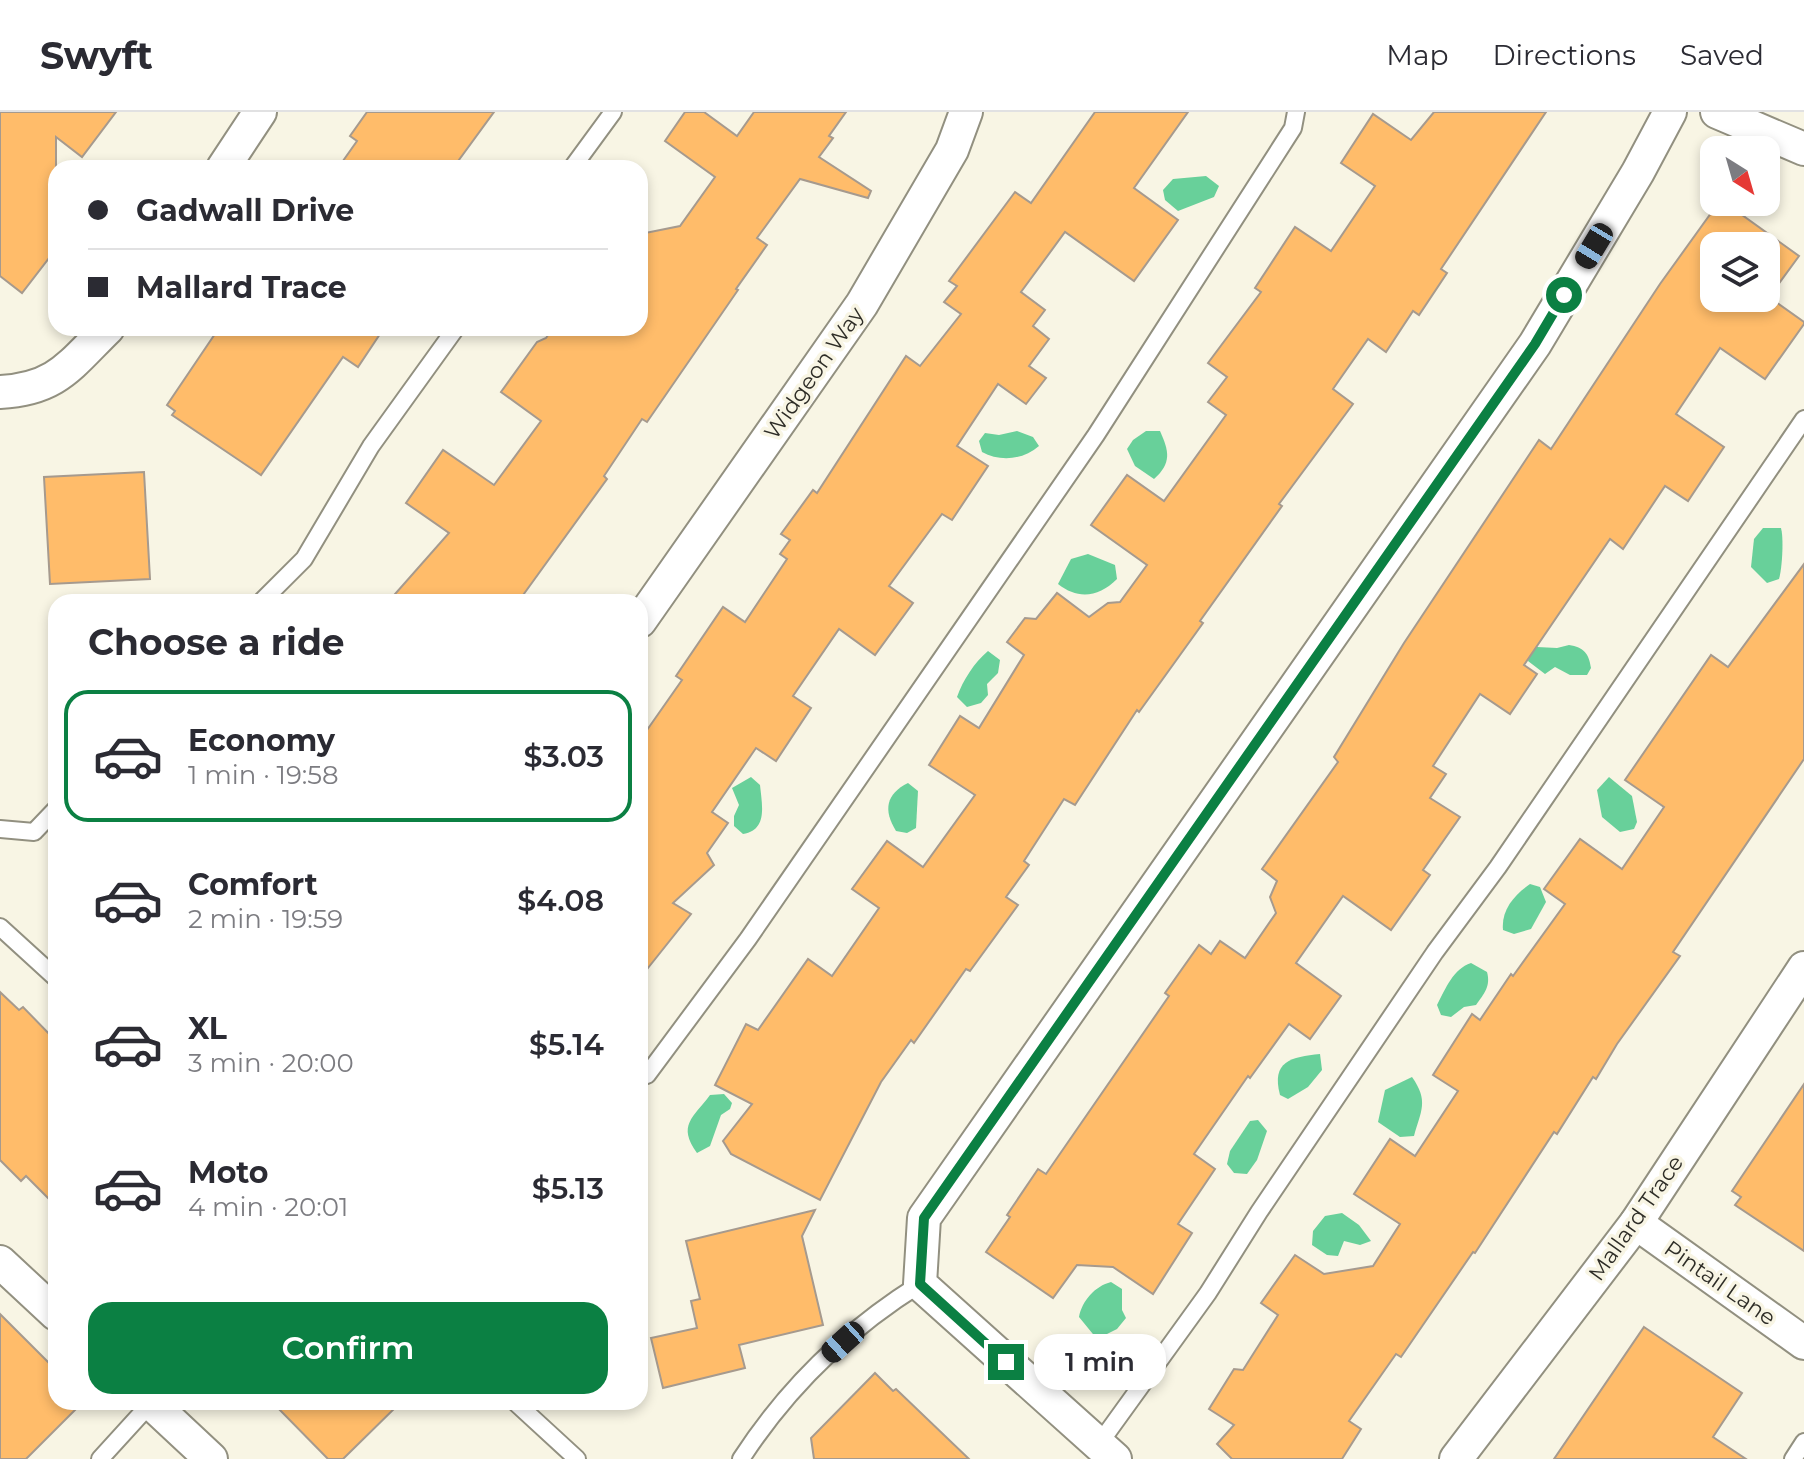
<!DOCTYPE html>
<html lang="en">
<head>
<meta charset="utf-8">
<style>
  :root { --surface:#fff; --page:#f2f2f3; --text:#2b2b33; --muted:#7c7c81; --line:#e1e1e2; --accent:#0b8043 }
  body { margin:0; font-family:Montserrat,sans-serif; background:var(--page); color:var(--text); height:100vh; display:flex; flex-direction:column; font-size:30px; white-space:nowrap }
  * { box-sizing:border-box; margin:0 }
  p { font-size:26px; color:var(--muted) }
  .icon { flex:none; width:44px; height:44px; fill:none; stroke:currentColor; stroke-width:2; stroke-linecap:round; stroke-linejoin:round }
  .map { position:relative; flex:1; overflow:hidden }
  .sheet { position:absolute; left:48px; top:482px; width:600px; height:816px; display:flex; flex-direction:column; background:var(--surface); border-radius:24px; box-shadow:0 4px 12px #0003 }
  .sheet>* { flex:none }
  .top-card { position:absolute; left:48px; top:48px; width:600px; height:176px; border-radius:24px; box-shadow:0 4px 12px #0003; display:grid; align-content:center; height:176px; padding:0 40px; background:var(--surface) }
  .needle { width:52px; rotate:143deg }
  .tools { position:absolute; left:1700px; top:24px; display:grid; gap:16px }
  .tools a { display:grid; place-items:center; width:80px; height:80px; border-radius:16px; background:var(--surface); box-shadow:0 4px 12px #0003; font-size:40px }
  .end { position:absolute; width:36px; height:36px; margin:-18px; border:10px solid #0b8043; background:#fff; box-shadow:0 0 0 4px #fff }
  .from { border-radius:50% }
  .bubble { position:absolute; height:56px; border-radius:24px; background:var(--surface); box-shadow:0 4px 12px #0003; font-size:26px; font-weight:600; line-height:56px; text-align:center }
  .car { position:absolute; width:24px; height:48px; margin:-24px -12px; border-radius:10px; box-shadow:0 0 6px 2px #0007; background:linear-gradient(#222 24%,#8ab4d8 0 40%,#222 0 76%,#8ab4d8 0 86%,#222 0) }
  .top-card b { display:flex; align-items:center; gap:28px; height:76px; font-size:30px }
  .top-card b+b { border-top:2px solid var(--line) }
  .top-card i { width:20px; height:20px; background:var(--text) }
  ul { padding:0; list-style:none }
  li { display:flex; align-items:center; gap:24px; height:132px; margin:0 16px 12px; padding:0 24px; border:4px solid transparent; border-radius:24px }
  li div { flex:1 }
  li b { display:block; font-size:30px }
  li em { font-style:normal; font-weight:600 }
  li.selected { border-color:var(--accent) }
  li>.icon { width:72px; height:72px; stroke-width:1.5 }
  h2 { padding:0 40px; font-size:36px; line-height:96px }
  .cta { display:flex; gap:16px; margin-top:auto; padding:16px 40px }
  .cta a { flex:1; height:92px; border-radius:24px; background:var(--accent); color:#fff; font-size:32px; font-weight:600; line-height:92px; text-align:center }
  header { display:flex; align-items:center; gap:48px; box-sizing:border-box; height:112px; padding:0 40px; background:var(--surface); border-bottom:2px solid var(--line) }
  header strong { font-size:38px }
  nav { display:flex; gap:44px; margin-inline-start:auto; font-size:28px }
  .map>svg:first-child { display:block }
</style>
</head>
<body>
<header>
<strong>Swyft</strong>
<nav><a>Map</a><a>Directions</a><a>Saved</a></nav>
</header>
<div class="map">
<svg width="1804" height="1347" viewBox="0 0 1804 1347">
  <rect width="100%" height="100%" fill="#f8f5e4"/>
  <g fill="#68d09a">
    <polygon points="1206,64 1219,74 1214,85 1178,99 1165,88 1163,78 1173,67"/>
    <path d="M1017 319 1033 325 1039 334C1023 348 1000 350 982 340L979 329 985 321 999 323Z"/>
    <path d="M1146 319H1160C1169 339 1172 351 1154 367L1135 354 1127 337 1133 328Z"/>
    <path d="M1763 416H1781C1784 427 1782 457 1779 467L1767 471 1751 455 1754 427Z"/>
    <path d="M1088 442 1115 453 1117 467C1099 485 1078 488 1058 472L1071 447Z"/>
    <path d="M1569 533C1584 535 1589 542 1591 556L1587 563H1570L1555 555 1545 562 1528 549 1530 540 1537 535 1557 536Z"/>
    <path d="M988 539 1000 548 998 561 987 572 988 583 981 591 967 595 957 585C963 568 974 551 988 539Z"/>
    <path d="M751 665 760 673C762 693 768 718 743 722L734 714V704L739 693 732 676Z"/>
    <polygon points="1609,665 1632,684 1637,710 1634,717 1620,720 1602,705 1597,678"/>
    <path d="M908 671 918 679 916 716 907 721 896 719C883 698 886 682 908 671Z"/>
    <path d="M1530 772 1540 775 1546 790 1531 817 1514 822 1503 818C1501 798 1514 783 1530 772Z"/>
    <path d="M1471 851 1487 860C1491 874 1484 882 1476 893L1464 895 1451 905 1441 903 1437 893C1446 876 1453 857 1471 851Z"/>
    <path d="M1320 942 1322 958 1308 975 1288 987 1280 983C1271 949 1291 945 1320 942Z"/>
    <path d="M1412 965C1429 989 1421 999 1414 1024L1400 1025 1378 1010 1385 978Z"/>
    <path d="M724 982 732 991 730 997 721 1003 710 1034 697 1041C677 1013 693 1006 710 983Z"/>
    <polygon points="1258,1008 1267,1019 1257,1048 1247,1062 1234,1061 1227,1052 1230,1039 1250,1009"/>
    <polygon points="1342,1101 1359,1113 1371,1129 1360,1133 1344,1129 1338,1144 1327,1143 1312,1133 1313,1119 1325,1104"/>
    <path d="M1111 1170 1122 1177V1198L1126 1206 1117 1217 1097 1227 1079 1205C1082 1189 1095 1174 1111 1170Z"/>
  </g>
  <g fill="#ffbc6a" stroke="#a69a8e" stroke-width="2" fill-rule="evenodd">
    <polygon points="0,0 116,0 82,45 56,25 56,137 22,181 0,164"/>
    <polygon points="367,0 494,0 453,56 338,56 357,29 350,24"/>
    <polygon points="685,0 704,0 737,24 754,0 846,0 829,24 833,26 819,45 871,79 868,86 800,67 757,126 767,133 736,177 738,178 647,310 642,307 604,364 607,367 518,490 388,490 449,421 406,391 443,338 494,373 541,309 501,280 537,230 546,226 553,216 640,216 640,122 680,114 715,65 665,29"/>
    <polygon points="1095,0 1188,0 1134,76 1178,108 1134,169 1065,120 1021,180 1045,198 1033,214 1049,227 1029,254 1046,266 1026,292 998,272 957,334 988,354 952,408 942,402 889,474 913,491 875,543 839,517 793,584 811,596 776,649 756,636 712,700 728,711 707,741 714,753 673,791 691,802 640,866 640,628 682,568 676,564 723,495 745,510 787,447 780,442 790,428 781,422 813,378 817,381 906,244 920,254 961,202 944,190 957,174 949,169 1015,80 1031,91"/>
    <polygon points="1434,0 1546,0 1441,157 1447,161 1419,203 1413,199 1386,240 1368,227 1333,277 1353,292 1279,392 1282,394 1200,509 1203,511 1139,600 1137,598 1075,693 1064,687 1024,749 1029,753 1006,785 1018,793 970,859 966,857 914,931 911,928 881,970 820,1088 731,1042 723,1029 752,992 715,973 746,912 758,918 808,847 832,864 879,796 852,777 887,729 923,755 975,683 929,653 960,604 979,616 1024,543 1007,530 1025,506 1036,507 1057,481 1089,505 1108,491 1120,490 1147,453 1091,413 1127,363 1164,389 1226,303 1208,290 1227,265 1208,251 1261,180 1255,176 1295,115 1331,139 1375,74 1341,51 1373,2 1411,28"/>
    <path d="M1719 90H1724L1799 144 1769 185 1804 210V212L1765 267 1720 236 1676 302 1724 335 1688 389 1665 374 1623 437 1610 427 1524 553 1537 562 1510 602 1480 582 1433 654 1446 662 1430 686 1460 705 1423 758 1430 763 1391 818 1343 784 1296 851 1341 884 1310 927 1289 912 1250 966 1248 964 1194 1042 1215 1057 1178 1112 1192 1121 1153 1182 1113 1155 1077 1153 1053 1186 986 1140 1010 1105 1007 1103 1038 1057 1046 1062 1169 884 1165 881 1199 833 1211 842 1220 829 1245 846 1276 801 1270 785 1277 769 1262 757 1338 650 1334 645 1404 531 1539 328 1551 337 1660 172ZM1714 134H1766V186H1714Z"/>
    <polygon points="219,216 384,216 358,255 343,245 261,363 172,303 175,299 167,293"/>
    <polygon points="144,360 150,467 50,472 44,365"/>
    <polygon points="1804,452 1804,647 1673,840 1680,844 1617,932 1596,967 1593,965 1557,1022 1554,1020 1475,1141 1473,1140 1401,1245 1396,1242 1349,1309 1361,1317 1342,1347 1232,1347 1217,1332 1234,1313 1209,1297 1234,1257 1243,1258 1278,1203 1261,1191 1295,1143 1324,1162 1373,1154 1400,1112 1354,1082 1390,1027 1415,1044 1458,979 1433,963 1472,902 1480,908 1511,862 1513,864 1565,792 1544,777 1580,727 1622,757 1664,695 1625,668 1711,543 1728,555"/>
    <polygon points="0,880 19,898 23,895 56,929 56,1094 26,1064 21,1069 0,1048"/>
    <polygon points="1804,972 1804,1139 1735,1093 1741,1085 1732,1079"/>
    <polygon points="815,1098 802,1124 823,1213 739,1233 745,1256 663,1276 651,1226 697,1216 691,1189 700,1187 686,1129"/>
    <polygon points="0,1202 56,1258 56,1290 83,1290 26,1347 0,1347"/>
    <polygon points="1644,1215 1742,1281 1713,1325 1746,1347 1554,1347"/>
    <polygon points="875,1261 893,1279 896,1277 969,1347 814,1347 811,1326"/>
    <polygon points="272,1290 401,1290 343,1347 328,1347"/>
  </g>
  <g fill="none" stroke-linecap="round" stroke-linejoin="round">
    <defs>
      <g id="service">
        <polyline points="572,56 613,0"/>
        <polyline points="261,490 304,447 371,334 456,216"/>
        <polyline points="0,717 34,720 56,697"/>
        <polyline points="0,815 56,866"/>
        <polyline points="640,959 647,963 748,827 1096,323 1293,16 1296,0"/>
        <polyline points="515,1290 577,1347"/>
        <polyline points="1099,1332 1208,1181 1259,1100 1435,840 1498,755 1804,307"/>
        <polyline points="100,1347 151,1291"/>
        <path d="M741 1347C787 1276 848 1217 920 1172"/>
        <polyline points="1793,1347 1804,1330"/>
      </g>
      <g id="minor">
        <polyline points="1717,0 1804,37"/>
        <polyline points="223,56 260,0"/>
        <path d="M0 280C57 277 70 253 108 216"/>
        <polyline points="640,509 862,192 952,38 966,0"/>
        <polyline points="1636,1111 1804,1231"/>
        <polyline points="0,1150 56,1202"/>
        <polyline points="150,1290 211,1347"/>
        <polyline points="1115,1347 920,1172 924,1106 1535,232 1638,60 1670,0"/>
        <polyline points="1456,1347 1636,1111 1804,856"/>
      </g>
    </defs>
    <use href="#service" stroke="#929080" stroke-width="20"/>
    <use href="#minor" stroke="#929080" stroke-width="36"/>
    <use href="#service" stroke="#fff" stroke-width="16"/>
    <use href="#minor" stroke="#fff" stroke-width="32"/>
  </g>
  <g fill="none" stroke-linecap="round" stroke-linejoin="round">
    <polyline stroke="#0b8043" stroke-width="10" points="1006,1250 920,1172 924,1106 1535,232 1564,183"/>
  </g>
  <g text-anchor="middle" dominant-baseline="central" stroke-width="7" stroke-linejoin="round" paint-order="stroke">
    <g font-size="22" fill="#2e2d27" stroke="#f8f5e4">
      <text transform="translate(814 261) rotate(-55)">Widgeon Way</text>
      <text transform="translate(1636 1106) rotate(-55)">Mallard Trace</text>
      <text transform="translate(1720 1171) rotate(35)">Pintail Lane</text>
    </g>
  </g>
</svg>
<div class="tools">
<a><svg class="needle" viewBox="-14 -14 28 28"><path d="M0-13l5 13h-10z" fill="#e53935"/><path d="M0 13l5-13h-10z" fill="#7c7c81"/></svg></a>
<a><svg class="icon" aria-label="layers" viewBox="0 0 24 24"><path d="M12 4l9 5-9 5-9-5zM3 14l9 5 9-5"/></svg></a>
</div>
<i class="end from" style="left:1564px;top:183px"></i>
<i class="end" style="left:1006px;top:1250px"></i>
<div class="bubble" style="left:1034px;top:1222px;width:132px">1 min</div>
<i class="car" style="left:1594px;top:134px;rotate:211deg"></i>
<i class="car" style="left:843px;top:1230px;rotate:228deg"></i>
<div class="top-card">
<b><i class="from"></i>Gadwall Drive</b>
<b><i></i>Mallard Trace</b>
</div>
<section class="sheet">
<h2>Choose a ride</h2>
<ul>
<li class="selected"><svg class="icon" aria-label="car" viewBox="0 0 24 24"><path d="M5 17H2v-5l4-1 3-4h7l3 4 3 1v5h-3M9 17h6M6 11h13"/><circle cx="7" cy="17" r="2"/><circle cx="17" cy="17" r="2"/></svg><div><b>Economy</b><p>1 min · 19:58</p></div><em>$3.03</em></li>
<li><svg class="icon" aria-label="car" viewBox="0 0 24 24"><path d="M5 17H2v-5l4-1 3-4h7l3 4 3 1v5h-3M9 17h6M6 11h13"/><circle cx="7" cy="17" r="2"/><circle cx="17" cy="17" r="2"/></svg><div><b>Comfort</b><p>2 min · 19:59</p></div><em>$4.08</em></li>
<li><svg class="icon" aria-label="car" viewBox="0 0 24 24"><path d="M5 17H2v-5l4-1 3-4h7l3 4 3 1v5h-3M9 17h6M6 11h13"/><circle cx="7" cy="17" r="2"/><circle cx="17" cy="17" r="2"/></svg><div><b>XL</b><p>3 min · 20:00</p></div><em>$5.14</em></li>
<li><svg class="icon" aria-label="car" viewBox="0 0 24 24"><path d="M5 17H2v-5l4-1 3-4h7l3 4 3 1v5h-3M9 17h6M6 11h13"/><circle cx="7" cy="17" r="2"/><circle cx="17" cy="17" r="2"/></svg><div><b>Moto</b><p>4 min · 20:01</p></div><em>$5.13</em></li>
</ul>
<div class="cta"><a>Confirm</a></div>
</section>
</div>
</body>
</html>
